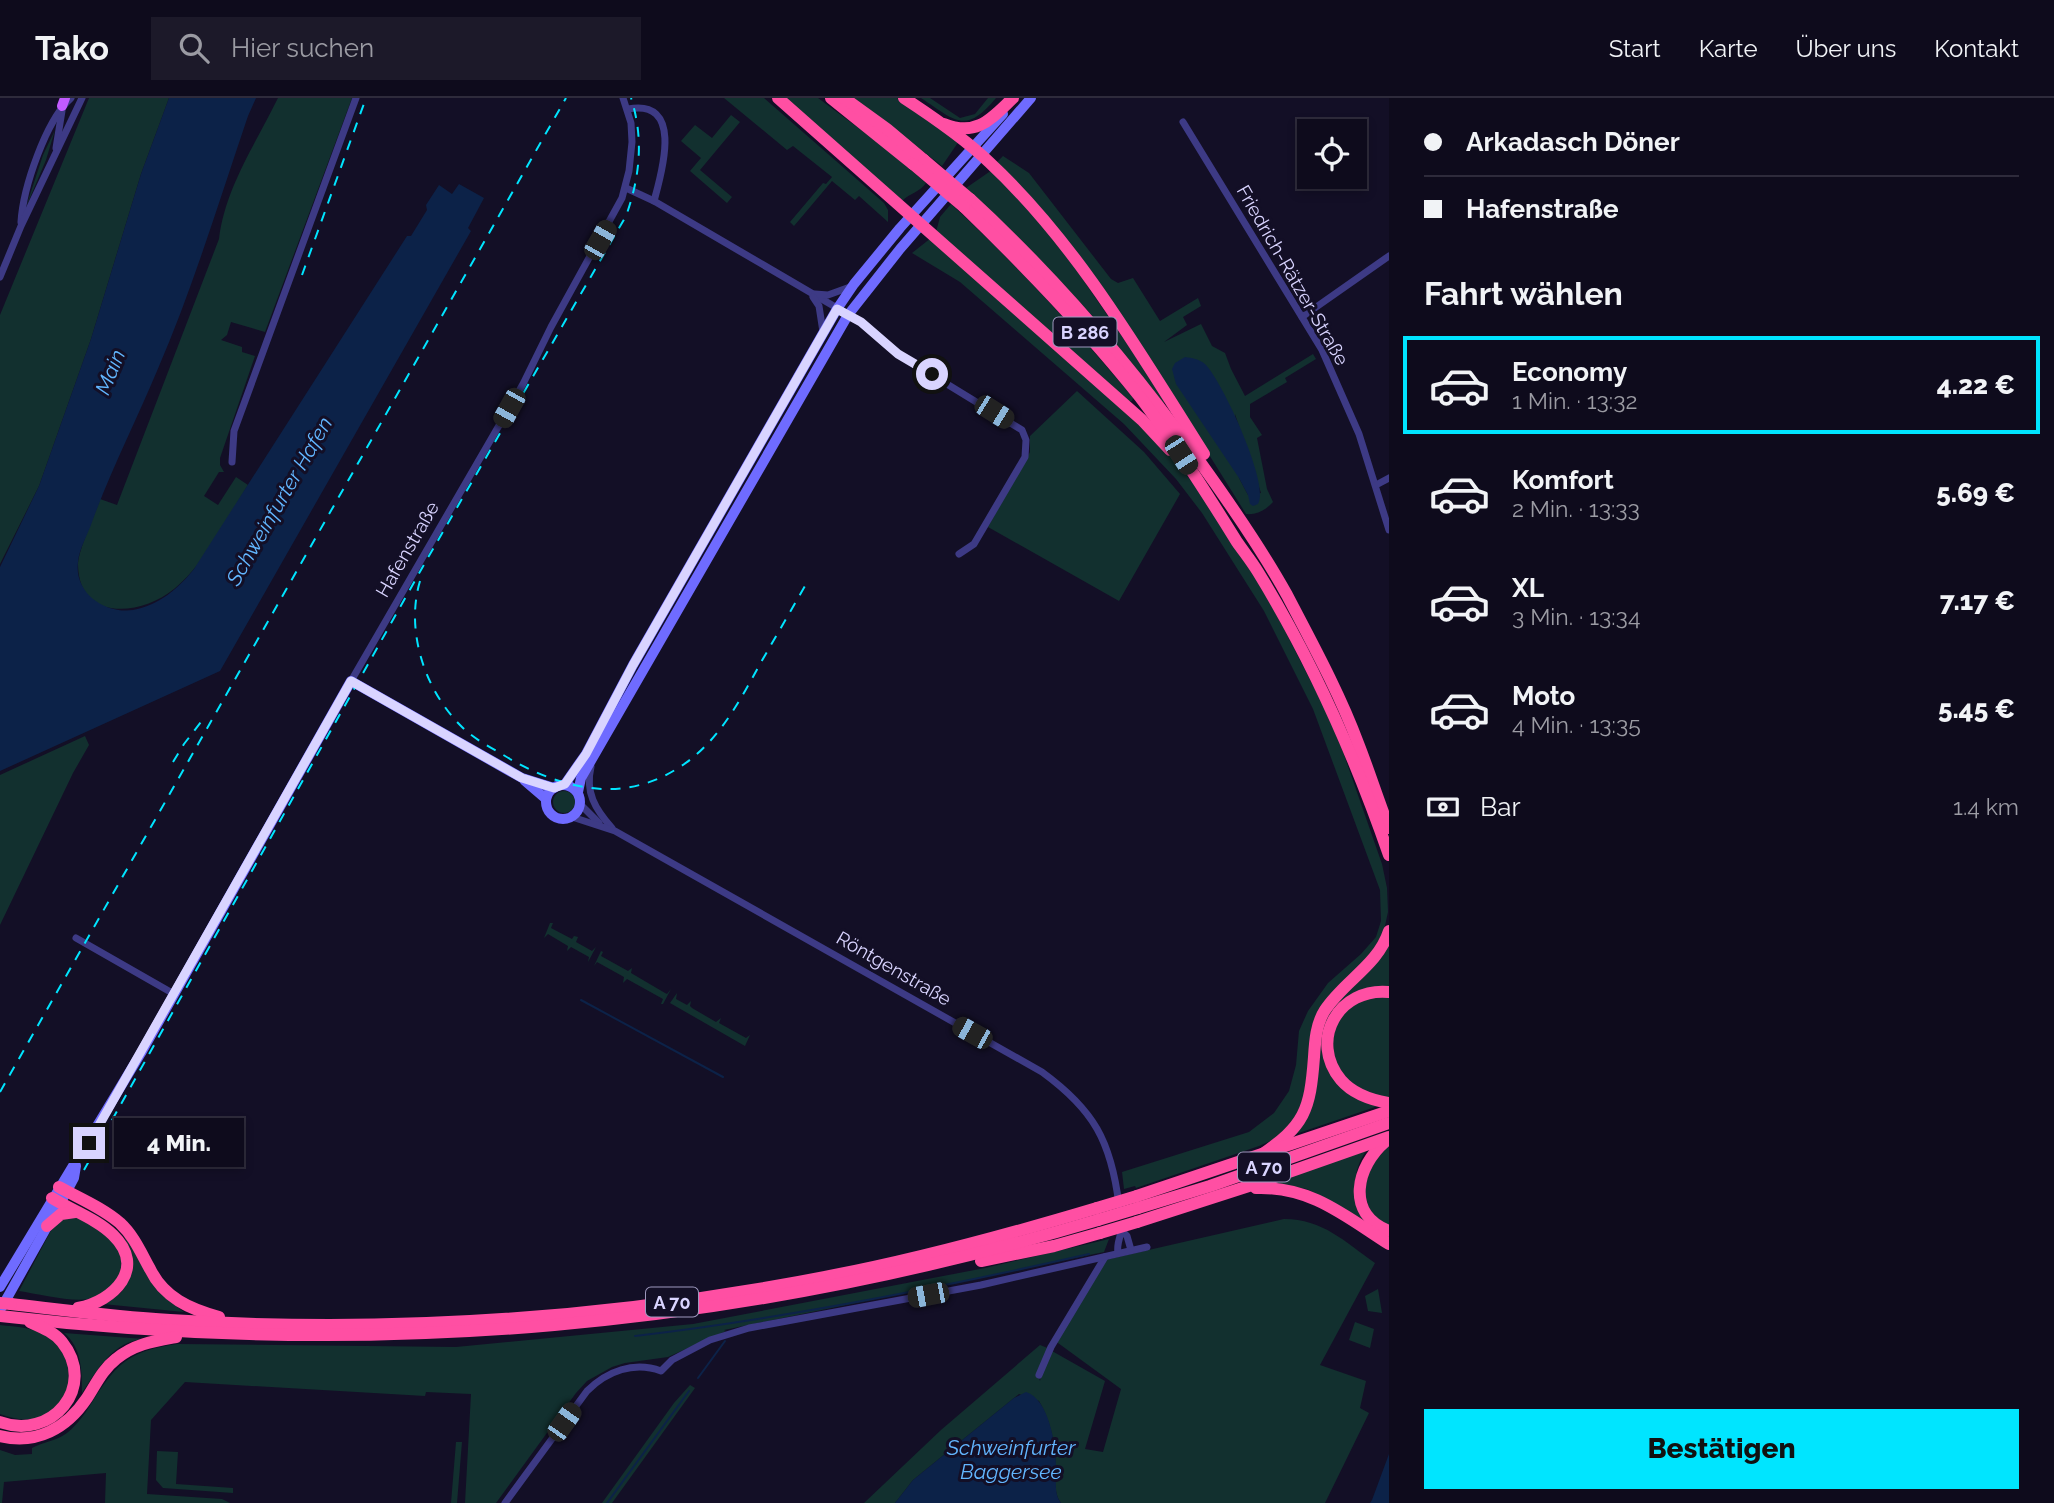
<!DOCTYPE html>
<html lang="de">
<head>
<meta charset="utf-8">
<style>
  :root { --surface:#0e0b1c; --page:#1c1929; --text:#f1f3f6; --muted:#9b9ba3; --line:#2e2b3b; --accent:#00e5ff }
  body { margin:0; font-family:Raleway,sans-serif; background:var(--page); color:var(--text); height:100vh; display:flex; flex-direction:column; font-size:26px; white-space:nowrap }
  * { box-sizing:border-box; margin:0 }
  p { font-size:23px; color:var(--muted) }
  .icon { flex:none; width:38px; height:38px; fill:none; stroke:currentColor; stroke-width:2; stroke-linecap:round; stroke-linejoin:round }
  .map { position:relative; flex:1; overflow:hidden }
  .sheet { display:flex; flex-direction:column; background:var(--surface); width:665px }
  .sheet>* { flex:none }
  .hud { display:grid; align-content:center; height:154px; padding:0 35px; background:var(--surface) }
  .tools { position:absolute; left:1297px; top:21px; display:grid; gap:14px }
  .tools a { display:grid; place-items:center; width:70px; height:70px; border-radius:0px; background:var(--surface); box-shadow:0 4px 10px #0003,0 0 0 2px var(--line); font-size:35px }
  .end { position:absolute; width:32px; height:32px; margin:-16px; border:9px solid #d9d4ff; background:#111; box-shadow:0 0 0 4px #111 }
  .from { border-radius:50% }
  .bubble { position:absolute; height:49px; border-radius:0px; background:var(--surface); box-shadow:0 4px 10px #0003,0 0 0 2px var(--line); font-size:23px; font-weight:800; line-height:49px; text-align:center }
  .car { position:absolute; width:21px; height:42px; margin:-21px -10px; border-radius:9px; box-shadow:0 0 5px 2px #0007; background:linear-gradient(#222 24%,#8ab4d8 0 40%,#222 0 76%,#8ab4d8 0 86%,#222 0) }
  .hud b { display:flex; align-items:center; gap:24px; height:66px; font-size:26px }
  .hud b+b { border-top:2px solid var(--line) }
  .hud i { width:18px; height:18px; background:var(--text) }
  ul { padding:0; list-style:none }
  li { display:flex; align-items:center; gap:21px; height:98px; margin:0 14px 10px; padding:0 21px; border:4px solid transparent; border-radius:0px }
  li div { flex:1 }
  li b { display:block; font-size:26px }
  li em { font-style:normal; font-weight:800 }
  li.current { border-color:var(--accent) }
  li>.icon { width:63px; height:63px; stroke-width:1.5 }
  h2 { padding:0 35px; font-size:32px; line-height:84px }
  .pay { display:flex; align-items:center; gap:18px; height:77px; padding:0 35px; font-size:26px }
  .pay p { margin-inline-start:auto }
  .button { display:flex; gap:14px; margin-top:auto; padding:14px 35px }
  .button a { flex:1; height:80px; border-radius:0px; background:var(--accent); color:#111; font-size:28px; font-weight:800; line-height:80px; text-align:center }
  header { display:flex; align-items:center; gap:42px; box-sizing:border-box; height:98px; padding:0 35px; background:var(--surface); border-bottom:2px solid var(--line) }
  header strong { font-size:33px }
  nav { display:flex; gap:38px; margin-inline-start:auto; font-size:24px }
  .search { width:490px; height:63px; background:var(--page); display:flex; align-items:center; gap:18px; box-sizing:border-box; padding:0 24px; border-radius:0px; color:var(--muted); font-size:26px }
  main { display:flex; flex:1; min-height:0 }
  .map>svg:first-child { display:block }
</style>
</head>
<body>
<header>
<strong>Tako</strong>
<div class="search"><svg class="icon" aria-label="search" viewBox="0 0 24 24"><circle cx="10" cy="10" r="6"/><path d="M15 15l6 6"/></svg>Hier suchen</div>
<nav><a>Start</a><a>Karte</a><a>Über uns</a><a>Kontakt</a></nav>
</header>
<main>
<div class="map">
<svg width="1389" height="1405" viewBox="0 0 1389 1405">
  <rect width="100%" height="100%" fill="#130f26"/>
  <g fill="#12302f" fill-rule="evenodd">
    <polygon points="89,0 169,0 141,76 91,241 39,388 0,466 0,217"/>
    <path d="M278 0H352L265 234 231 224 227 237 221 242 242 249V254L255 258 220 360V367L224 374H219L204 398 218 407 236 379 248 387C226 422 206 465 174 491 141 518 79 524 78 467 78 452 95 417 100 401L117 407 219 141C225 90 256 45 278 0Z"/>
    <polygon points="724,0 764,0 884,105 888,112 888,124 859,98 855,102 832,83 794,128 790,124 823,85 826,86 832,79 793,48 787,52"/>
    <path d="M784 0H818L884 49 926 85C920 94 910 95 902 103Z"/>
    <polygon points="854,0 897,0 959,43 942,68"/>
    <path d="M921 0H930L960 20 975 16 988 0H996C965 37 956 23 921 0Z"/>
    <polygon points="731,17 740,24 700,72 732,99 727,105 690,73 701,60 681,43 695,27 712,40"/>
    <polygon points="55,32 46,62 26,109 43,57"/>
    <path d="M1003 58 1029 75 1111 181 1118 185 1133 180 1160 223 1198 200 1201 208 1183 219 1187 227 1164 244 1201 226 1212 248 1225 255 1231 271 1245 298 1313 256 1316 261 1285 280 1287 284 1250 306V319L1262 337 1257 340 1267 391 1273 404C1266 412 1257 417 1246 416L1188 323 997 64ZM1235 316 1261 395 1248 397 1239 380Z"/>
    <polygon points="992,72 1060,148 1166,303 1163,305 1089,214 1050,172 966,90"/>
    <path d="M951 106C1017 167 1076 231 1133 300L1132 303H1129L936 134 940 119Z"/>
    <polygon points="931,140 1153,336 1175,362 1201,396 1265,494 1324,609 1342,651 1382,766 1387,790 1388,814 1383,837 1377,851 1325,908 1304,999 1298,1017 1277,1040 1259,1048 1136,1090 1135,1088 1124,1091 1122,1074 1249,1034 1274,1015 1289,993 1296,967 1299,933 1308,913 1328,885 1361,856 1376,839 1381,823 1380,792 1313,611 1264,513 1202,415 1176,381 1124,326 960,184 912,155"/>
    <polygon points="1077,293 1144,354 1180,396 1119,503 988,429 1030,354 1030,338"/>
    <polygon points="85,638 89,647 73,675 0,827 0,677"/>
    <circle cx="564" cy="704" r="11"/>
    <polygon points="550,825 553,825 551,830 572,841 574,838 578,839 576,844 592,853 596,849 588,864 589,859 571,849 567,853 568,848 548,836 544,840"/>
    <polygon points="1389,843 1389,892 1335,914 1330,969 1381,1007 1290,1038 1294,1034 1321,932 1332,910"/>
    <polygon points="601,853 603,854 601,858 628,873 632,870 631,875 665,895 667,896 671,891 663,906 661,906 663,901 627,881 623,885 624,879 597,864 594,868"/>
    <polygon points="677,895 676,901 687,907 691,903 690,908 692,910 716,924 721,920 719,925 746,940 750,937 745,948 670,905"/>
    <path d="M1389 896V1000C1354 997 1325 968 1333 931 1335 922 1346 911 1352 904Z"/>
    <path d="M1389 1047V1130C1367 1119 1364 1098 1364 1076Z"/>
    <path d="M1366 1053C1347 1082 1358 1098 1371 1126L1307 1091 1268 1085Z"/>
    <path d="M78 1118C88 1126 105 1133 114 1143 133 1165 115 1196 89 1201 70 1204 38 1196 19 1193L55 1125 60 1120Z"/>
    <path d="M1284 1121C1323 1121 1345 1144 1375 1165L1320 1267 1366 1283 1360 1310 1369 1315 1325 1405H1061C1051 1392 1057 1367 1055 1351 1052 1334 1048 1318 1039 1303L1019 1296 913 1382 895 1405H864L941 1332 1040 1247 1050 1251 1037 1274 1040 1283 1042 1273 1052 1253 1105 1283 1085 1351 1103 1354 1121 1291 1058 1245V1239L1105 1162Z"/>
    <path d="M123 1136C148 1168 148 1190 184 1214L103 1206C110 1202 118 1199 123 1192 133 1179 129 1150 123 1136Z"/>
    <path d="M1109 1141 1104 1154 724 1232 726 1233 668 1259 625 1265 612 1269 587 1283 576 1295 496 1405H465L471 1296 426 1294 425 1298 185 1284 151 1322 147 1396 222 1401 230 1405H105L106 1375 4 1384 2 1405H0V1352L15 1357 32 1356V1350C43 1344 56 1343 67 1335 78 1326 87 1313 94 1301 119 1262 132 1253 177 1246L456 1249 693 1226 985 1170Z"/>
    <polygon points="1378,1191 1382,1215 1368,1213 1365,1198"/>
    <polygon points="1355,1224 1374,1231 1370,1250 1349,1242"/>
    <path d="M0 1227C16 1229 34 1229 48 1239 76 1257 77 1306 43 1319 28 1324 14 1321 0 1316Z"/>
    <path d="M64 1235 144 1241C113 1243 97 1272 82 1295 82 1275 82 1249 64 1235Z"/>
    <polygon points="690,1287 695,1290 612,1405 602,1405 674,1305"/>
    <polygon points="456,1344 462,1344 457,1405 451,1405"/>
    <polygon points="157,1353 178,1354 176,1386 233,1390 233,1395 163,1390 156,1382"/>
  </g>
  <g fill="#0c2248">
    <path d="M169 0H256L248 18C219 103 193 190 157 273 136 323 111 372 92 424 88 436 79 451 78 464 74 495 105 516 133 512 158 508 179 490 194 471L407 138H411L427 112 426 107 439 87 452 96 459 86 484 100 468 130 471 133 220 573 0 673V469L39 388 91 241 141 76Z"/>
    <path d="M1185 259C1192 260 1199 261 1205 266 1222 282 1271 389 1258 406L1253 408 1250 406 1248 397 1239 380 1176 286 1172 271 1175 265Z"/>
    <path d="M1026 1294C1049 1301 1056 1347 1056 1368 1057 1380 1053 1395 1061 1405H895L913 1382 1014 1300Z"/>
    <polygon points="1389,1356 1389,1405 1370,1405 1372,1402"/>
  </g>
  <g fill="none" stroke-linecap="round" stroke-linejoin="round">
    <g stroke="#0c2248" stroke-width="2">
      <polyline points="581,902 723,979"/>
      <path d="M635 1238C788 1220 939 1190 1089 1156"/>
      <polyline points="698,1280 725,1243"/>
      <polyline points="607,1405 689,1293"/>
    </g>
    <g stroke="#3d3a85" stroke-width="7">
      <path d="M628 11C685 0 661 77 654 103"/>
      <polyline points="1183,24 1322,252 1359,336 1389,432"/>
      <polyline points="56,50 62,13"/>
      <polyline points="626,90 654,103 861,224 898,256 1022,332 1026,342 1025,359 974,446 959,456"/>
      <path d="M21 124C23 90 46 22 71 0"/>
      <polyline points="0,179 21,128 82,0"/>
      <polyline points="815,196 828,197 850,189"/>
      <polyline points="813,199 819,208 823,234"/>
      <polyline points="1302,219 1389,158"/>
      <polyline points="232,364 234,333 356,0"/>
      <polyline points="1376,387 1389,380"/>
      <polyline points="351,583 523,286 551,229 622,100 629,73 632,44 631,25 623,0"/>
      <path d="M591 669C585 694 595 711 612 730"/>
      <polyline points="581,707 599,725"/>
      <path d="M572 719 615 733 1042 974C1094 1012 1111 1043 1119 1107"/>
      <polyline points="76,840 174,896"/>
      <polyline points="1122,1133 1127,1138 1131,1152"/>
      <path d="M1118 1155C1116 1144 1122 1138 1121 1129"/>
      <polyline points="1039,1277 1051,1249 1105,1159"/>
      <path d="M505 1405 587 1293C607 1273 634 1263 661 1273L672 1262 710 1242 749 1230 981 1187 1147 1149"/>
    </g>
    <g stroke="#6f6bff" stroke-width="10">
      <polyline points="525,683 546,701"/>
      <polyline points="565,686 586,656 633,567 837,211 854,186 900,130 1003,16"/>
      <circle cx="563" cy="704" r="17"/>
      <polyline points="578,694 581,680 848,217 900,151 1031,0"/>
      <polyline points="0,1189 141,955 351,583 522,680 554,690"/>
      <polyline points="2,1209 67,1093 74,1080 76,1068"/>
    </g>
    <polyline stroke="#c25bff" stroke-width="10" points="62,8 65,0"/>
    <g stroke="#ff4fa3" stroke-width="12">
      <polyline points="778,0 1142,322 1170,352"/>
      <polyline points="831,0 913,66"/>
      <polyline points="844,0 887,31 924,62"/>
      <path d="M904 0C933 19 964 40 989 64 1077 146 1140 255 1204 356"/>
      <path d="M944 26C977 39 991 21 1013 0"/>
      <path d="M970 101C1056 180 1132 269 1200 364 1231 407 1261 450 1287 497 1312 545 1339 594 1358 645 1369 673 1378 702 1389 730"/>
      <path d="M964 109C1026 169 1086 231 1140 299 1175 345 1206 394 1237 444 1244 454 1252 464 1258 474 1312 562 1355 659 1389 757"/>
      <path d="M1389 894C1339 889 1308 942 1341 982 1353 996 1371 1002 1389 1005"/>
      <path d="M1386 1043C1356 1068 1345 1116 1389 1133"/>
      <path d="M1260 1058C1305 1027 1310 1013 1314 959 1315 943 1316 926 1325 912 1344 883 1378 867 1389 833"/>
      <path d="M59 1089C79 1100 103 1110 120 1125 134 1138 141 1155 150 1171 164 1200 190 1211 219 1219"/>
      <path d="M1256 1090C1311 1088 1345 1118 1389 1146"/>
      <polyline points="1137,1098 1389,1013"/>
      <path d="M52 1100C71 1112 97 1121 113 1137 147 1170 114 1203 78 1210"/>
      <polyline points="1138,1110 1210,1088 1389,1025"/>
      <polyline points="1137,1124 1255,1086 1389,1039"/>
      <polyline points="47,1128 61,1116 75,1114"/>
      <polyline points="981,1163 1054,1148 1100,1135"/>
      <path d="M11 1206C64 1212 117 1219 170 1222 392 1236 617 1220 835 1177 923 1160 1010 1136 1097 1110"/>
      <path d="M0 1218C377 1262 735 1230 1098 1122"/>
      <path d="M0 1324C51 1343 98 1289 62 1244 54 1234 41 1229 30 1224"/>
      <path d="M0 1338C37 1347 67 1330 87 1300 96 1286 103 1271 116 1261 134 1246 154 1243 176 1239"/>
    </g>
    <g stroke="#00e5ff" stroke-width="2" stroke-dasharray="10 9" stroke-linecap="butt">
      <polyline points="302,177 366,0"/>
      <path d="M420 483C405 533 425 593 462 629 475 642 494 651 510 661 563 691 620 705 675 672 716 648 738 606 760 566 775 540 790 514 805 488"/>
      <polyline points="173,664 184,646 201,624"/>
      <polyline points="0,994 566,0"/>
      <path d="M84 1072 426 463 626 118C640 79 644 40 631 0"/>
    </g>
    <g stroke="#ff4fa3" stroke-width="12">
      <polyline points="924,62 970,101"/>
      <polyline points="913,66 964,109"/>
      <polyline points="1097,1110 1137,1098"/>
      <polyline points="1098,1122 1138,1110"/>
      <polyline points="1100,1135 1137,1124"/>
      <polyline points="0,1205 11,1206"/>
    </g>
  </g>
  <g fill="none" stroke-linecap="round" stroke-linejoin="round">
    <polyline stroke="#d9d4ff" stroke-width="9" points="89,1045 351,583 522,680 554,690 565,686 586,656 633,567 837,211 861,224 898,256 932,276"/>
  </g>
  <g text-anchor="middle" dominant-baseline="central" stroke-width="6" stroke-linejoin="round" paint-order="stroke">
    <g fill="#130f26" stroke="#9e99be" stroke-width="2">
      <rect x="1053.5" y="219.5" width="63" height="29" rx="5"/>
      <rect x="1238" y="1054.5" width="52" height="29" rx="5"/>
      <rect x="646" y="1189.5" width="52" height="29" rx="5"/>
    </g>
    <g font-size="18" font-weight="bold" fill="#d9d4ff">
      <text x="1085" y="234">B 286</text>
      <text x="1264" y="1069">A 70</text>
      <text x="672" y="1204">A 70</text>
    </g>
    <g font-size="19" fill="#d9d4ff" stroke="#130f26">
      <text transform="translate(1293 177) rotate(60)">Friedrich-Rätzer-Straße</text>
      <text transform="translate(407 451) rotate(-60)">Hafenstraße</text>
      <text transform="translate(894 870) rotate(30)">Röntgenstraße</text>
    </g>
    <g font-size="21" font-style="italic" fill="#62b6ff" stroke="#130f26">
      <text transform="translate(110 274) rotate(-68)">Main</text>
      <text transform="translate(279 403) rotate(-60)">Schweinfurter Hafen</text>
      <text x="1011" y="1349">Schweinfurter<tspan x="1011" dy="24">Baggersee</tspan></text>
    </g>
  </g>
</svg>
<div class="tools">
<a><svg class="icon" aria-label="locate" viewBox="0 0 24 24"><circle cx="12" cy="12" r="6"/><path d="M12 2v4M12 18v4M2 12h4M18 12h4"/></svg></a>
</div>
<i class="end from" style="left:932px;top:276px"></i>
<i class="end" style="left:89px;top:1045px"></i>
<div class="bubble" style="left:114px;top:1020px;width:130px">4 Min.</div>
<i class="car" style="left:600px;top:142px;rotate:30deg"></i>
<i class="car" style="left:509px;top:310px;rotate:209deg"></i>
<i class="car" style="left:994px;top:314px;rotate:122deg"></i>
<i class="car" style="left:1181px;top:357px;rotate:147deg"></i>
<i class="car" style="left:972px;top:935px;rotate:299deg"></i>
<i class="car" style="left:928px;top:1197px;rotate:259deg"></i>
<i class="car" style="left:564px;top:1324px;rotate:35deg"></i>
</div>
<section class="sheet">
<div class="hud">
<b><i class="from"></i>Arkadasch Döner</b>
<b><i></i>Hafenstraße</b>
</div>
<h2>Fahrt wählen</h2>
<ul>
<li class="current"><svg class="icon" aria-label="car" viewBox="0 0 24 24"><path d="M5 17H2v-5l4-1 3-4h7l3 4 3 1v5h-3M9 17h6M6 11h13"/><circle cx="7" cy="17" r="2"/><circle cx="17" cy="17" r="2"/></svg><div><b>Economy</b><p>1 Min. · 13:32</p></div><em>4.22 €</em></li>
<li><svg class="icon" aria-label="car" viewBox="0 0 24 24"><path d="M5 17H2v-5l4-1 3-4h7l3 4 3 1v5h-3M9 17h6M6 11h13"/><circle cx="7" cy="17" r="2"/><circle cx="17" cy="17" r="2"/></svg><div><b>Komfort</b><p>2 Min. · 13:33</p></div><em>5.69 €</em></li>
<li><svg class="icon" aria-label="car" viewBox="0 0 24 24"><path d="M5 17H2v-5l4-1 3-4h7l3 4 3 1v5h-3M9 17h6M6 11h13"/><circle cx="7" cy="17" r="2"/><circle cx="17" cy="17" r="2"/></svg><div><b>XL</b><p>3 Min. · 13:34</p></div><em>7.17 €</em></li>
<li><svg class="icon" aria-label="car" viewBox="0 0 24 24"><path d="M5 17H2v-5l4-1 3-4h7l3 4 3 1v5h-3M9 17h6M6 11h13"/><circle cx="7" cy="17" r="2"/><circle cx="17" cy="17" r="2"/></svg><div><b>Moto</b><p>4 Min. · 13:35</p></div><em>5.45 €</em></li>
</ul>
<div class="pay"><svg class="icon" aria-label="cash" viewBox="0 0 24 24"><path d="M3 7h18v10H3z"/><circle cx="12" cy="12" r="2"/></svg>Bar<p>1.4 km</p></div>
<div class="button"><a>Bestätigen</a></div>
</section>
</main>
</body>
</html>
